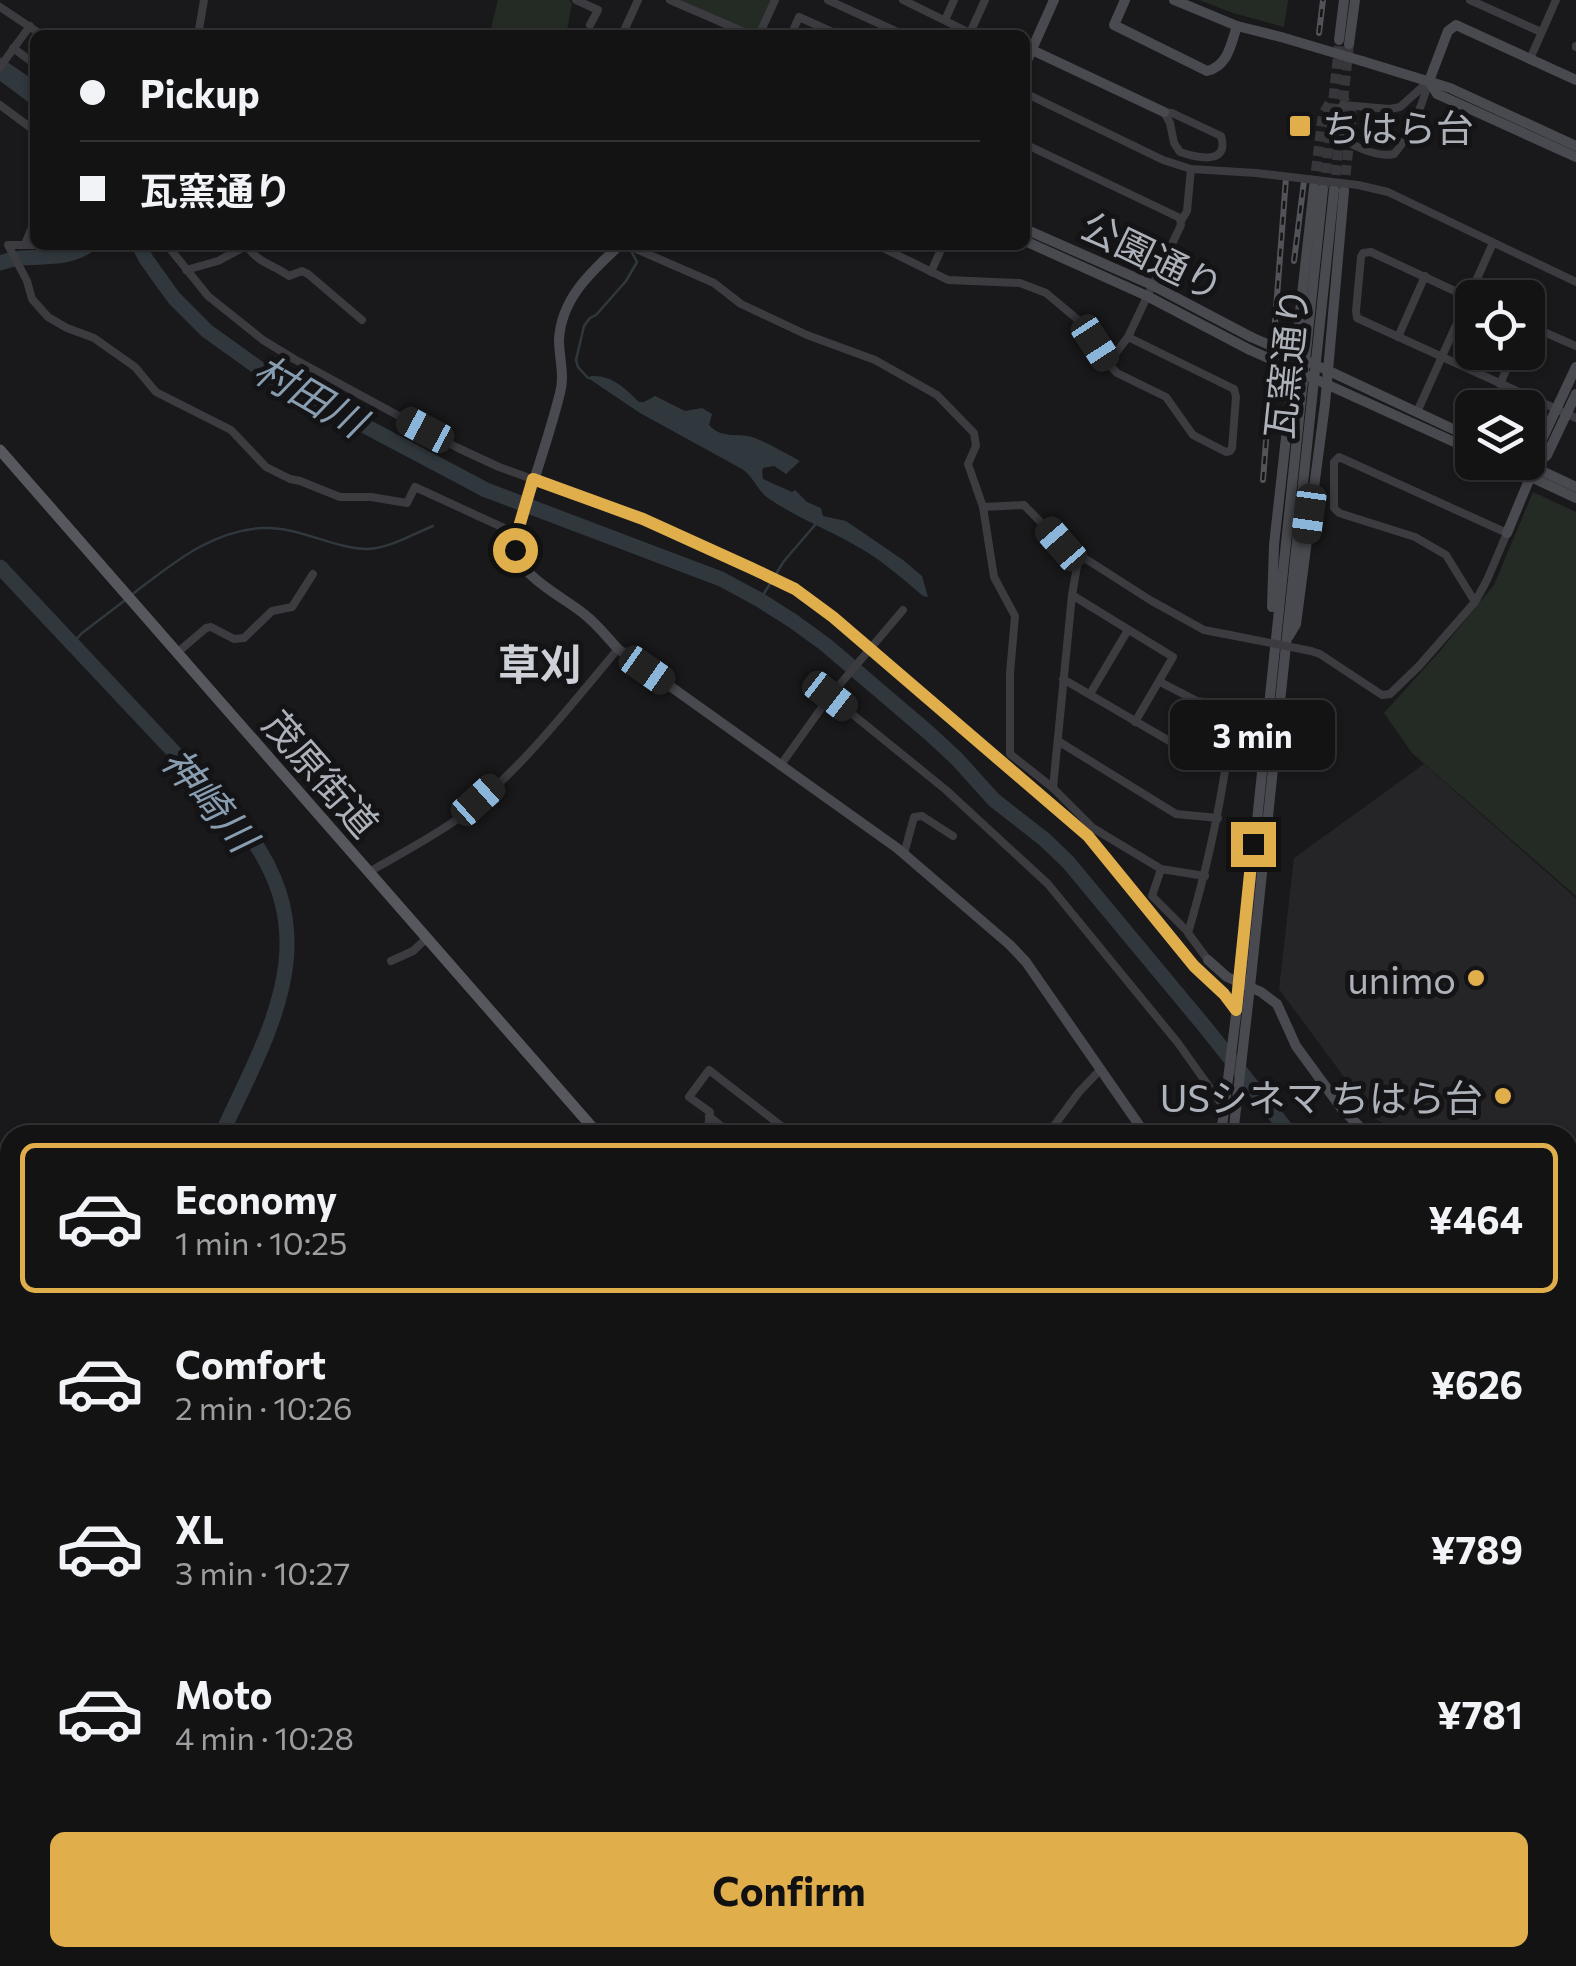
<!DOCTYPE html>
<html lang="en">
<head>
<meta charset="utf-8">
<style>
  :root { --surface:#131314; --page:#1c1c1d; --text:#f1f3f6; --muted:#9d9ea0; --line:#323234; --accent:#e0af4c }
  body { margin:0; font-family:Commissioner,"Noto Sans JP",sans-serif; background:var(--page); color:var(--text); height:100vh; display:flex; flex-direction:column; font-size:38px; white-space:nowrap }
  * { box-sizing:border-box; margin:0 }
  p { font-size:32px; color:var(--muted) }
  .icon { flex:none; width:55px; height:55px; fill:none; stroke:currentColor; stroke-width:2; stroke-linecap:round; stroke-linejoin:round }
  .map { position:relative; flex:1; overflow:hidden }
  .drawer { position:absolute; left:0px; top:1125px; width:1578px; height:842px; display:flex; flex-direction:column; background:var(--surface); border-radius:30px 30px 0 0; box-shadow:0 2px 8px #0004,0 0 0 2px var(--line) }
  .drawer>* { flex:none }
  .top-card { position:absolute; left:30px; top:30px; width:1000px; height:220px; border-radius:15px; box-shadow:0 2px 8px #0004,0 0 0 2px var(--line); display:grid; align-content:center; height:220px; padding:0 50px; background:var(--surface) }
  .fabs { position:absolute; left:1455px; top:280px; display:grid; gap:20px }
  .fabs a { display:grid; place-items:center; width:90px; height:90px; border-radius:15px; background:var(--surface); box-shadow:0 2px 8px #0004,0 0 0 2px var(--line); font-size:50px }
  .end { position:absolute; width:45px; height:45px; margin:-22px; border:12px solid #e0af4c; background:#111; box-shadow:0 0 0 5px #111 }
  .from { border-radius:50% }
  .bubble { position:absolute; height:70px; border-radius:15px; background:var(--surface); box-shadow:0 2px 8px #0004,0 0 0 2px var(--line); font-size:32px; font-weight:700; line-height:70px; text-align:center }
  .car { position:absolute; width:30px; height:60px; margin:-30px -15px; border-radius:12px; box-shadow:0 0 8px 2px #0007; background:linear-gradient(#222 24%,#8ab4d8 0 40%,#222 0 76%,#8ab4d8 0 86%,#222 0) }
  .top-card b { display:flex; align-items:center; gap:35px; height:95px; font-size:38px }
  .top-card b+b { border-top:2px solid var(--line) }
  .top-card i { width:25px; height:25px; background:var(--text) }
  ul { padding:18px 0 0; list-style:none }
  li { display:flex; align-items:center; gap:30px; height:150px; margin:0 20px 15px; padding:0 30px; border:5px solid transparent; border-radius:15px }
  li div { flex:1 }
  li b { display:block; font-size:38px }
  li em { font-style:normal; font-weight:700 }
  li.on { border-color:var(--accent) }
  li>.icon { width:90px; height:90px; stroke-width:1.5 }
  .primary-button { display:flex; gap:20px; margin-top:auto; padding:20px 50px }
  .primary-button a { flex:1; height:115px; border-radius:15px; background:var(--accent); color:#111; font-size:40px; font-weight:700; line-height:115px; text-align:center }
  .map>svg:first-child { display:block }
</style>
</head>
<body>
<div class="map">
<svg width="1576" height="1966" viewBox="0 0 1576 1966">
  <rect width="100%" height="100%" fill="#19191b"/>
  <polygon fill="#252528" points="1424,764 1576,898 1576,1200 1568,1208 1568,1135 1405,1135 1375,1119 1279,989 1294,858"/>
  <g fill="#232b24">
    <polygon points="498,0 569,0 572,4 566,35 494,35 491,28"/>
    <polygon points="670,0 773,0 757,35 751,35"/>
    <polygon points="1199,0 1288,0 1284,27 1233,13"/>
    <polygon points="1533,492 1576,512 1576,896 1412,753 1384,713 1440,651 1494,585"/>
  </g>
  <g fill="#30383e">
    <polygon points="0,57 35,81 35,107 0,81"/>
    <path d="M591 376C612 375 625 388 639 402H644L655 396 685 411 702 408 712 414 709 425C722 440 739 432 755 438 770 444 785 453 800 461L786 474 774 466 763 468 762 472 763 479 792 492 795 490 807 502 821 508 823 516 846 521 903 560 922 576 928 597 923 596C901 577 879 558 853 544 825 528 795 517 768 498 757 490 754 477 742 469L640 413 588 378Z"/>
  </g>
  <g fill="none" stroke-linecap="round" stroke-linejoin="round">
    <g stroke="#30383e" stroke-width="2.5">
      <polyline points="588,378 578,367 576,360 584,326 590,318 596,315 626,281 637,262 630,249"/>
      <path d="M134 593C172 564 212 530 263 528 297 526 335 549 368 549 390 548 413 534 433 526"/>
      <polyline points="760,600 784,561 815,525"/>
      <polyline points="71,645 82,633 124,601"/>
    </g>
    <g stroke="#30383e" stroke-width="15">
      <polyline points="139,245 146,259 174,298 207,331 267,374 486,490 721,579 760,600 793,621 826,645 929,733 957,759 994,800 1044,839 1068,862 1206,1028 1291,1135"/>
      <path d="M0 263C31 251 59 265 89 245"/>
      <path d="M0 567 236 818C331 931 274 1022 221 1135"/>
      <polyline points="1568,1461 1576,1469"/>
      <polyline points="59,1958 60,1966"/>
    </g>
    <g stroke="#37373b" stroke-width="10" stroke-dasharray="10 5" stroke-linecap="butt">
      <polyline points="1314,186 1323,114 1331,101"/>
      <polyline points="1324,188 1339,46"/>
      <polyline points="1334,190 1349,44"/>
      <polyline points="1344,190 1352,114 1344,99"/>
    </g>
    <g stroke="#3b3b40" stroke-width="8">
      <polyline points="576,0 598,10 590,25"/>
      <polyline points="670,0 751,35"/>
      <polyline points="828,0 904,35"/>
      <polyline points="903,0 970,33"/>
      <polyline points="1470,0 1541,32"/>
      <polyline points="0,7 42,35"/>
      <polyline points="945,20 954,0"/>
      <polyline points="198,35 204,0"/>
      <polyline points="622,35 638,0"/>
      <polyline points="759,35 775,0"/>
      <polyline points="791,35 799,17 839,35"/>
      <polyline points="969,35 985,0"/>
      <polyline points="1576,46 1576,47"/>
      <polyline points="13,48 35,64"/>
      <polyline points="1530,59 1556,0"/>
      <polyline points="0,67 30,26"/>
      <path d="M1429 81C1422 105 1411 135 1394 154 1376 158 1349 145 1335 132V114L1343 105 1390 109 1400 107Z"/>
      <polyline points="1025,93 1163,160 1191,169 1256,173"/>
      <polyline points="0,105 35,131"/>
      <path d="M1164 112 1172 113 1221 136C1230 165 1197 158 1180 152L1174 143 1170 123Z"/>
      <polyline points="1025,144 1180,218 1181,225 1128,337 1108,363"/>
      <polyline points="1358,185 1388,192 1576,282"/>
      <polyline points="1181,221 1187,211 1191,169"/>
      <polyline points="25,244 35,220"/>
      <polyline points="35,245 8,245 27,281 32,299 48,317 67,328 94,338 135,367 156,392 231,430 266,467 290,479 300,481 340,497 371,497 407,503 415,487 517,534"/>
      <polyline points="45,245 53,245"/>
      <polyline points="167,245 208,296 263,340 294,359 458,448 499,467 643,519 795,589 871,648 1089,835 1195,966 1223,994 1236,1010"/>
      <path d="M246 245C259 264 271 263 289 276L302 271 308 274 362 320"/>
      <polyline points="627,245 714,283 741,304 807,335 875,360 937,395 974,433 976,446 968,464 983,507 994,577 1015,616 1010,673 1010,754 1053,788 1093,828 1161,869 1205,876"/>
      <polyline points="877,245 948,280 1020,283 1046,293 1083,324 1108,363 1117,373 1166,397 1193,435 1226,452 1230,451 1232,448 1236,397 1234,389 1128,337"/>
      <polyline points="186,270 218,261 246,246"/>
      <polyline points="931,272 943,245"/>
      <polyline points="1472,299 1371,252 1363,253 1361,257 1356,311 1357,318 1576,418"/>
      <polyline points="1528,325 1576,346"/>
      <polyline points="1398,337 1425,276"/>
      <polyline points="1500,384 1514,352"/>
      <polyline points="1417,412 1493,243"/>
      <polyline points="983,507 1024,505 1061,543 1150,600 1204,630 1230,635"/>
      <polyline points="1072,595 1173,657 1135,722"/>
      <polyline points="1311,651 1320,654 1382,695 1390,694 1419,666 1475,602 1487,580 1507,533 1339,457 1334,462 1334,508 1339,513 1415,537 1446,555 1475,602"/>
      <polyline points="178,652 206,628 211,627 234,639 244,638 272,611 292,607 313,574"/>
      <polyline points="1063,679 1190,753 1229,754"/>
      <path d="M1160 682 1197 701 1233 706C1226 784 1210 858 1188 933L1208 960"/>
      <polyline points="1090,694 1128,630"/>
      <polyline points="830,696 946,790 1048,884 1178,1043 1225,1109"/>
      <polyline points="1058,741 1176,814 1218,818"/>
      <polyline points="780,766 830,696 903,610"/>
      <polyline points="1053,788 1072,595 1079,555"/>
      <polyline points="904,854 914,817 922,816 953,836"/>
      <polyline points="1161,869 1152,896 1188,932"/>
      <path d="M369 872C398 855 429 839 456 820 517 775 569 707 618 649"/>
      <polyline points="391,961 413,951 426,939"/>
      <polyline points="709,1116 732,1135"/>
      <polyline points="1048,1134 1079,1092 1101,1069"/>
      <polyline points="707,1135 710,1112 689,1097 709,1070 793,1135"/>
      <polyline points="0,1193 10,1188"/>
      <polyline points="0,1624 10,1616"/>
      <polyline points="1568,1755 1576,1755"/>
      <polyline points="486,1958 490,1966"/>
      <polyline points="1348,1958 1349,1966"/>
      <polyline points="549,1966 551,1958"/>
      <polyline points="790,1966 793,1958"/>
      <polyline points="853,1966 853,1958"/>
      <polyline points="1111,1966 1127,1958"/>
    </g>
    <g stroke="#494a4f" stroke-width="10">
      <path d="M1125 0 1114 25 1207 71C1228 66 1231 44 1237 26"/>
      <polyline points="1174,0 1237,26 1281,37"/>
      <polyline points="1339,40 1344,0"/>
      <polyline points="1349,44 1355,0"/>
      <polyline points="1032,50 1164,112"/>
      <polyline points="1362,61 1450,88 1576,146"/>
      <polyline points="1025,65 1054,0"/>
      <polyline points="1576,80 1456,25 1448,31 1429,81 1437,94 1576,157"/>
      <polyline points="1025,229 1152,285 1251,337"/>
      <polyline points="1025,241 1147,296 1250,350"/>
      <path d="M620 245C592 271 561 298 559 340 559 358 565 375 560 393 548 441 531 487 517 534 507 573 559 593 584 614 597 624 607 637 618 649L897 848 1010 945 1026 962 1146 1135"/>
      <polyline points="1327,370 1472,438"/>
      <polyline points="1326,384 1472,450"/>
      <polyline points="1499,462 1576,498"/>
      <polyline points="1523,462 1576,487"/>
      <polyline points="1535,466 1547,455 1576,394"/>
      <polyline points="1507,533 1534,468 1537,450 1576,367"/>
      <polyline points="1272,607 1274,545 1314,187"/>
      <polyline points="1289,636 1296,624 1325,404 1344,191"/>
      <polyline points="1208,960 1227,977 1261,992 1277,1004 1296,1046 1342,1109 1368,1135"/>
      <polyline points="1221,1135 1240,983 1323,189"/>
      <polyline points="1233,1135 1250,987 1334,190"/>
      <polyline points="1568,1330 1576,1340"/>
      <polyline points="1174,1958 1178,1966"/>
      <polyline points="870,1966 874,1958"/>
      <polyline points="879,1966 883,1958"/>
    </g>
    <g stroke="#57585e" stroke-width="11">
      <polyline points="0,450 599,1135"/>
      <polyline points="1413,1958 1424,1966"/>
    </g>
    <defs>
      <g id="rail">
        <polyline points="1319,33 1323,0"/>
        <polyline points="1294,261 1304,181"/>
        <polyline points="1263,480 1286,178"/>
      </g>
    </defs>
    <use href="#rail" stroke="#525358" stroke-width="6"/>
    <use href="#rail" stroke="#141416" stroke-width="2.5" stroke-dasharray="8" stroke-linecap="butt"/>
    <g stroke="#3b3b40" stroke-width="8">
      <polyline points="1256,173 1358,185"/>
      <polyline points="1230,635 1311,651"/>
    </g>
    <g stroke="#494a4f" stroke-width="10">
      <polyline points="1281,37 1362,61"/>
      <polyline points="1251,337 1327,370"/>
      <polyline points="1250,350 1326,384"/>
    </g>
  </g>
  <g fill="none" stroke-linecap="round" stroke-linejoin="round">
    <polyline stroke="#e0af4c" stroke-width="12" points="515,550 514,544 533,479 643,519 751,568 795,589 833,617 1088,836 1194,966 1224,994 1236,1010 1253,844"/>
  </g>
  <g fill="#e0af4c" stroke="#141416" stroke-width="4">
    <rect x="1288" y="114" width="24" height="24" rx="5"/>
    <circle cx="1476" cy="978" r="10"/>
    <circle cx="1503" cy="1096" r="10"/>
  </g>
  <g text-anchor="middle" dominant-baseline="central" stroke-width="10" stroke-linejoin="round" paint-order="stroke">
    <g font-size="38" fill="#adb1b9" stroke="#141416" text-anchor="end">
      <text x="1322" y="126" text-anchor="start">ちはら台</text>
      <text x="1456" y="978">unimo</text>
      <text x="1483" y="1096">USシネマ ちはら台</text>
    </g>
    <g font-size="38" fill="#adb1b9" stroke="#141416">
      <text transform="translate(1153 255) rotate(26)">公園通り</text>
      <text transform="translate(1285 363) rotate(-84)">瓦窯通り</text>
      <text transform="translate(322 773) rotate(49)">茂原街道</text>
    </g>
    <g font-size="40" font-style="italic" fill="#889db0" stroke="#141416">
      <text transform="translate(311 394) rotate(30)">村田川</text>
      <text transform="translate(211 798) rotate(50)">神崎川</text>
    </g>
    <g font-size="42" font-weight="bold" fill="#cdd0d6" stroke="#141416">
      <text x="540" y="663">草刈</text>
    </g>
  </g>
</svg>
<div class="fabs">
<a><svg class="icon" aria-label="locate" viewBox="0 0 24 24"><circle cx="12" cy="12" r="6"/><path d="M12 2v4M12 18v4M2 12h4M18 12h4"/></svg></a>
<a><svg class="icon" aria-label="layers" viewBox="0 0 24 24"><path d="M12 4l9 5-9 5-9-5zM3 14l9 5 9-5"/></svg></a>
</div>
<i class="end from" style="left:515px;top:550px"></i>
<i class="end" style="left:1253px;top:844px"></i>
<div class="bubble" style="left:1170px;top:700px;width:165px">3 min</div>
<i class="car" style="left:1095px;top:343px;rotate:147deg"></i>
<i class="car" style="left:425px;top:430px;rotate:298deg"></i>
<i class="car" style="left:1309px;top:514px;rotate:188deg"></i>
<i class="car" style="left:1061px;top:544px;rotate:319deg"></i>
<i class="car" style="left:647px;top:670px;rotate:125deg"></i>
<i class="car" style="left:830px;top:696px;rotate:128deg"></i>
<i class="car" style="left:478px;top:800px;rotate:48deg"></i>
<div class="top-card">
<b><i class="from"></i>Pickup</b>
<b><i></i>瓦窯通り</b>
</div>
<section class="drawer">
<ul>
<li class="on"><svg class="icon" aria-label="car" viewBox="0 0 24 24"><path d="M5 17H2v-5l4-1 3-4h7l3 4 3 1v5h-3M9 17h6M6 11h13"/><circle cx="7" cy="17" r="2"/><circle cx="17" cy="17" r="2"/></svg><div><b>Economy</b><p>1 min · 10:25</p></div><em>¥464</em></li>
<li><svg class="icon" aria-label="car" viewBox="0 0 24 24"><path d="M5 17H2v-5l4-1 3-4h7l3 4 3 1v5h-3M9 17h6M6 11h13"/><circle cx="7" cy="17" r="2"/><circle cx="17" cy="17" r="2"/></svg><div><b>Comfort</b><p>2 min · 10:26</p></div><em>¥626</em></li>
<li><svg class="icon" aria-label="car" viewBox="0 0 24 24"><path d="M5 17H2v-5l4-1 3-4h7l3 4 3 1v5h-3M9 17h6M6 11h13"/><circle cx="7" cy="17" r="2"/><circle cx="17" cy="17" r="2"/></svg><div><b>XL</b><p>3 min · 10:27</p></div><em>¥789</em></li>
<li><svg class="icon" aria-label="car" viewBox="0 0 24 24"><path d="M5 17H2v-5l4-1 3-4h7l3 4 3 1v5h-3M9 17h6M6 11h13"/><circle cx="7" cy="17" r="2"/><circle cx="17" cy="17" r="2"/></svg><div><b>Moto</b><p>4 min · 10:28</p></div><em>¥781</em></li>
</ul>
<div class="primary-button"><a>Confirm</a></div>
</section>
</div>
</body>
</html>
